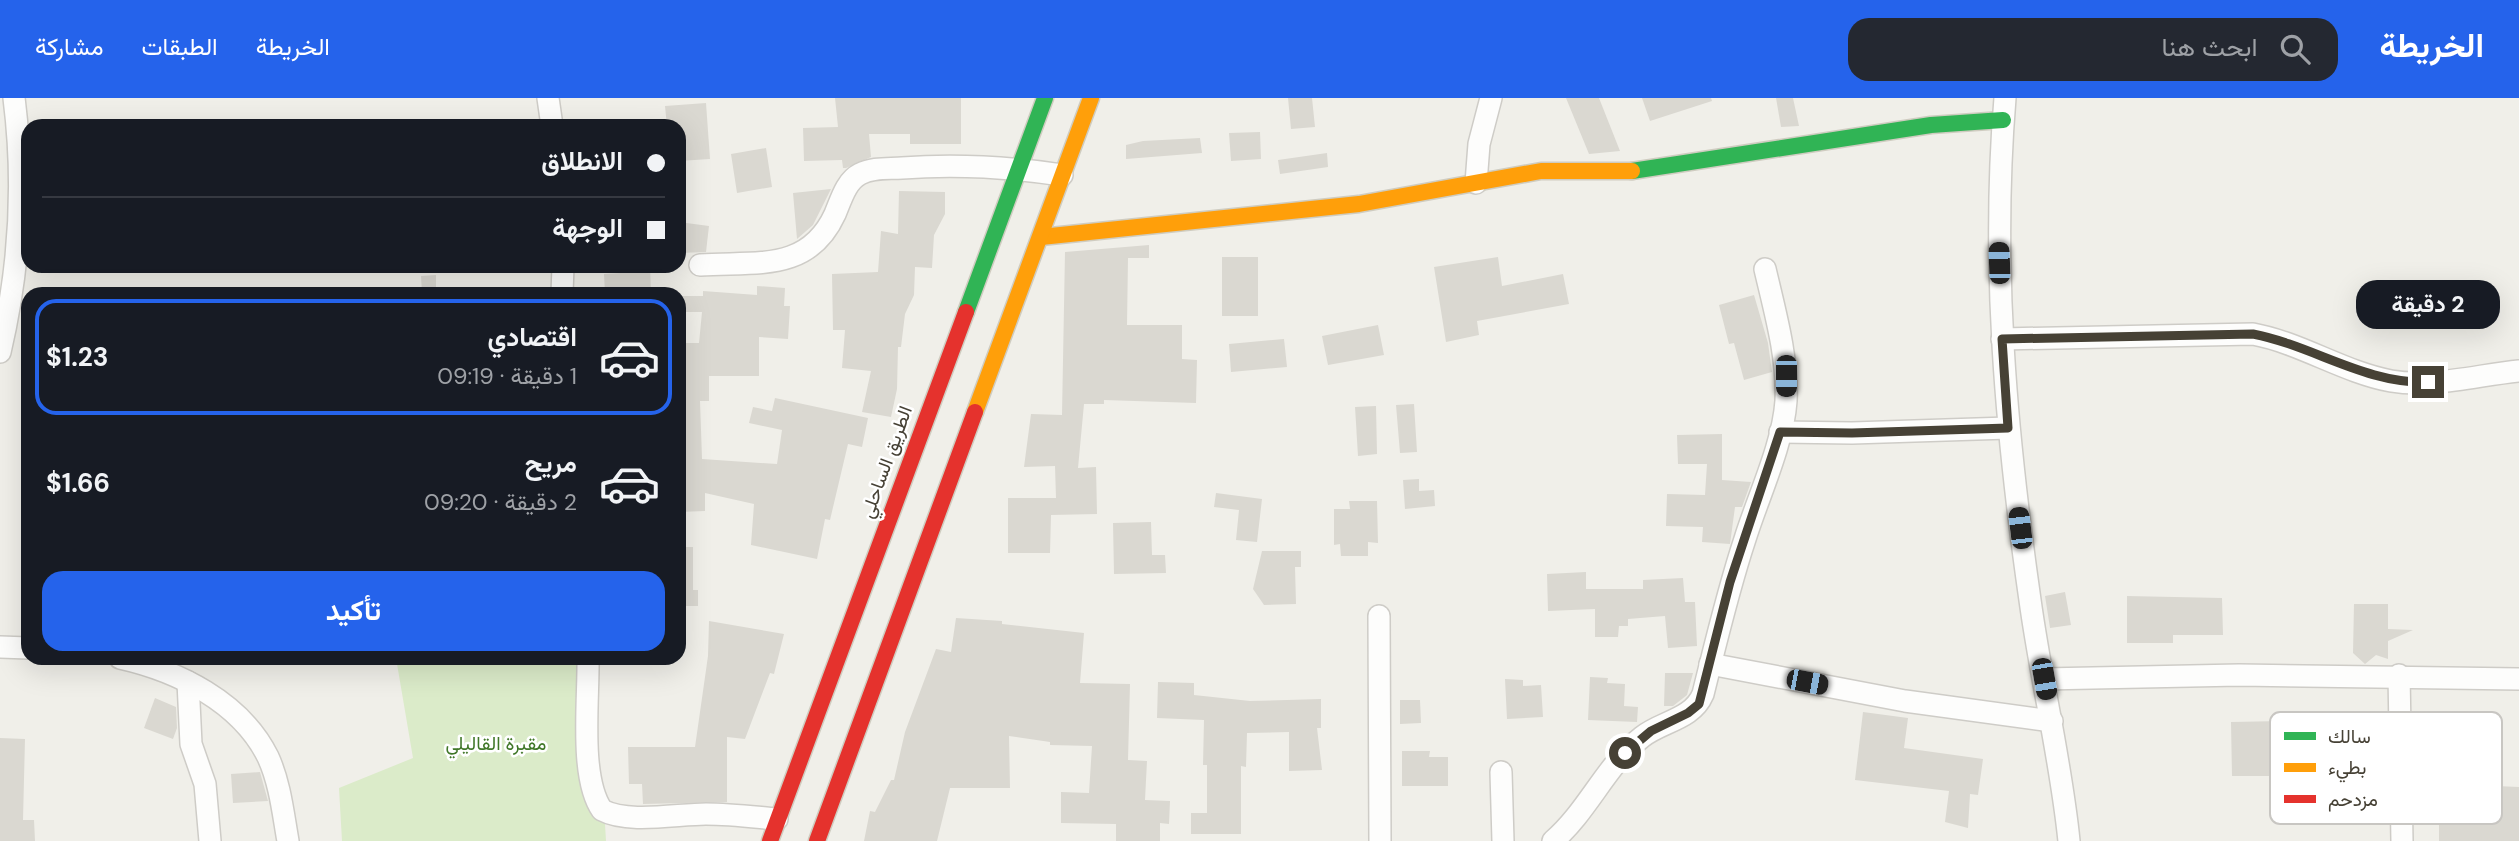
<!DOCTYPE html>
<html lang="ar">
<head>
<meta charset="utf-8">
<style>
  :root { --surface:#171b24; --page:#242831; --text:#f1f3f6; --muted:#9ea1a6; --line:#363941; --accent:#2563eb }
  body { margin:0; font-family:"DM Sans",Vazirmatn,sans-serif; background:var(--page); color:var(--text); direction:rtl; height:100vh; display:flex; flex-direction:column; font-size:26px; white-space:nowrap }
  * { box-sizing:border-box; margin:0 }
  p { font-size:23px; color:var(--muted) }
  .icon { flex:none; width:38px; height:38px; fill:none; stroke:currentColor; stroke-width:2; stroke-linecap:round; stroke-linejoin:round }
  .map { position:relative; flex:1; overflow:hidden; direction:ltr }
  .side { position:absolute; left:21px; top:189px; width:665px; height:378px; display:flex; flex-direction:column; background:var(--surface); border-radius:21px; box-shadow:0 7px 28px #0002; direction:rtl }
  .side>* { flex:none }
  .top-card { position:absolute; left:21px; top:21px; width:665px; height:154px; border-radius:21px; box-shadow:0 7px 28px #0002; direction:rtl; display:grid; align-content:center; height:154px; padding:0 21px; background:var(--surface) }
  .end { position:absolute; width:32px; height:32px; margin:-16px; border:9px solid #464135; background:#fff; box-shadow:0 0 0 4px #fff }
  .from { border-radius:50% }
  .bubble { position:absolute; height:49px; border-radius:21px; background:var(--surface); box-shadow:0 7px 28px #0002; font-size:23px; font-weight:700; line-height:49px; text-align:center; direction:rtl }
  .car { position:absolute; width:21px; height:42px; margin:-21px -10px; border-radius:9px; box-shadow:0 0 5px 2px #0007; background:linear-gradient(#222 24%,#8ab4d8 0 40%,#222 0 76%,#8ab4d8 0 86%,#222 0) }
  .top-card b { display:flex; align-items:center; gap:24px; height:66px; font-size:26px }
  .top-card b+b { border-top:2px solid var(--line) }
  .top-card i { width:18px; height:18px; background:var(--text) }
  ul { padding:12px 0 0; list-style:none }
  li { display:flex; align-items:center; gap:21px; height:116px; margin:0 14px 10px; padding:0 7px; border:4px solid transparent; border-radius:21px }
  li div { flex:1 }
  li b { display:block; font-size:26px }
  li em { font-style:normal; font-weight:700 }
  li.selected { border-color:var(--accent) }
  li>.icon { width:63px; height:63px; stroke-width:1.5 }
  .action { display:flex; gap:14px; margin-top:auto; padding:14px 21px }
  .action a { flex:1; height:80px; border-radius:21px; background:var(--accent); color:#fff; font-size:28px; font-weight:700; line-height:80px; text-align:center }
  header { display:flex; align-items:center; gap:42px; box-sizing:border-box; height:98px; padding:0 35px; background:var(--accent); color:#fff }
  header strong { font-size:33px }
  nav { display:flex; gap:38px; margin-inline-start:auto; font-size:24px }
  .search { width:490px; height:63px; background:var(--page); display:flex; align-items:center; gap:18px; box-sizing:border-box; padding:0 24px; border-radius:21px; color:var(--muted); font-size:26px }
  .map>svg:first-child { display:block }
</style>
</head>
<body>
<header>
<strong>الخريطة</strong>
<div class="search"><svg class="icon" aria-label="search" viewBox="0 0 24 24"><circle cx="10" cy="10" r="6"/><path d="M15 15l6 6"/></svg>ابحث هنا</div>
<nav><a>الخريطة</a><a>الطبقات</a><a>مشاركة</a></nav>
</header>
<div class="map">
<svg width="2519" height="743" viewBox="0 0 2519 743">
  <rect width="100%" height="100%" fill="#f0efe9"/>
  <polygon fill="#dbebc9" points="396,560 585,560 591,698 605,726 606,743 342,743 339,690 413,660"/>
  <g fill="#dad8d1">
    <polygon points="835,0 961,0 961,46 910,46 910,36 869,36 871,59 846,70 843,70 842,62 804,63 803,30 838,29"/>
    <polygon points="1288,0 1312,0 1315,29 1291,31"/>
    <polygon points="1566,0 1599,0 1620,53 1589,56"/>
    <polygon points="1642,0 1711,0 1712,3 1650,23"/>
    <polygon points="1776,0 1793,0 1799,28 1781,29"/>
    <polygon points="706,5 710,61 679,63 679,28 667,28 665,8"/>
    <polygon points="1260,34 1261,61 1231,63 1229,35"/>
    <polygon points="1200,40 1202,55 1126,61 1126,47 1143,43"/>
    <polygon points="766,50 772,89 737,95 731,56"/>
    <polygon points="1327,55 1328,69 1280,76 1278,62"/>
    <polygon points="831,91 813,127 797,141 793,95"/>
    <polygon points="899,93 945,94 945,116 934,137 932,170 915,169 914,197 905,216 901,249 898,249 897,291 891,319 862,314 871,273 842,270 845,232 833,232 832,176 878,174 881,133 898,136"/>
    <polygon points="679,124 709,128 706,154 679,155"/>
    <polygon points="1149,147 1149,160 1128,160 1127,227 1182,227 1182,261 1197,262 1196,305 1104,302 1104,306 1084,306 1078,370 1096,369 1097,416 1051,417 1050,455 1008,455 1008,400 1056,400 1055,368 1024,369 1031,316 1062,317 1065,154"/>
    <rect x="1222" y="159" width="36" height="59"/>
    <polygon points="1498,159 1502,188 1563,176 1569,206 1477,223 1479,237 1446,244 1434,169"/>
    <polygon points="636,168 650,168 651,196 605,196 604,176 636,174"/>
    <polygon points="436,177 436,196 422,196 421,178"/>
    <polygon points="757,188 785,190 784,208 790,208 788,241 759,239 759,278 709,278 709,303 700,303 702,361 777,366 782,332 749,325 753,309 772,313 775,300 868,320 862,349 848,346 830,422 825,421 817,461 751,447 754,406 705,395 705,413 679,414 679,245 699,245 702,214 679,214 679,198 703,198 703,193 757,197"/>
    <polygon points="1754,197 1768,245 1772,274 1744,282 1734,245 1729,246 1719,207"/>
    <polygon points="1378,227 1384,257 1328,267 1322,238"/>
    <polygon points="1284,241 1287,269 1231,274 1229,246"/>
    <polygon points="1414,306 1417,354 1400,355 1396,307"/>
    <polygon points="1376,308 1377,356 1358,358 1355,309"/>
    <polygon points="1722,336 1722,382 1751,384 1742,409 1735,409 1730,446 1702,444 1703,429 1666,428 1667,396 1705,397 1707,366 1678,366 1677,337"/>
    <polygon points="1419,381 1419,393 1434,392 1435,408 1405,411 1403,382"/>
    <polygon points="1216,395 1262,401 1257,444 1236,442 1239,412 1214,409"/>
    <polygon points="1349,403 1377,403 1378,445 1368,444 1368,458 1341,458 1340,446 1334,447 1334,411 1350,411"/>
    <polygon points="1151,424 1152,457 1165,457 1166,475 1114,476 1113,425"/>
    <polygon points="679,449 693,449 693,492 698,492 698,508 679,508"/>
    <polygon points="1262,453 1301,453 1301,469 1295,469 1296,506 1264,507 1253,491"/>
    <polygon points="1586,474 1586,491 1643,491 1643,482 1683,480 1685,504 1695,504 1697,548 1668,550 1665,518 1628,521 1628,528 1619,528 1618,539 1595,539 1595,511 1548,513 1547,476"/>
    <polygon points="2065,494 2071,527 2050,530 2045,498"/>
    <polygon points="2127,498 2222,500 2223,537 2173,537 2173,545 2127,545"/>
    <polygon points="2354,506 2388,506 2388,531 2413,532 2388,543 2388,561 2376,557 2365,566 2353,555"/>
    <polygon points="956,520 1002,523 1002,526 1084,535 1080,585 1130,586 1128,662 1147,663 1145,702 1170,703 1169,726 1160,725 1160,743 1116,743 1116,726 1061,725 1061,694 1089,695 1092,648 1050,647 1050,644 1009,638 1010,690 950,690 937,743 864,743 870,713 875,714 891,682 894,682 905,634 936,551 951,554"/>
    <polygon points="709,523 784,536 774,576 770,575 745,641 727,639 727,704 643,706 642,686 629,686 628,649 695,649 708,558"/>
    <polygon points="1665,575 1693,575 1687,597 1673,608 1664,608"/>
    <polygon points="1590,579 1608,580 1607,585 1625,586 1624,608 1638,609 1637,624 1588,622"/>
    <polygon points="1505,581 1523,582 1523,588 1541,587 1543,619 1507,621"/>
    <polygon points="1158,584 1194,585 1194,597 1250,603 1321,601 1321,630 1317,630 1322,672 1289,673 1289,634 1247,635 1246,669 1241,668 1241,736 1191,736 1191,715 1207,715 1207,667 1203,667 1204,622 1157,620"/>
    <polygon points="155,600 176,609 177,630 173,641 144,630"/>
    <polygon points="1400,602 1420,602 1421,625 1400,626"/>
    <polygon points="1863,614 1908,620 1904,650 1983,661 1978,697 1970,696 1968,730 1945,724 1949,693 1855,682"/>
    <polygon points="2282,623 2282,662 2276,668 2277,678 2232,678 2231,624"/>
    <polygon points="0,640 25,641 23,722 34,722 35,743 0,743"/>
    <polygon points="1402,653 1430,653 1429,659 1448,659 1448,688 1402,688"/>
    <polygon points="260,674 268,703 233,705 231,676"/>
    <polygon points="2456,684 2496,684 2496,688 2519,689 2519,743 2439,743 2439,725 2456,725"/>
  </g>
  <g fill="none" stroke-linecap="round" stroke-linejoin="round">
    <defs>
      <g id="street">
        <polyline points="548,0 552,28"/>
        <path d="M2005 0C1991 168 2006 335 2030 502 2041 583 2061 662 2069 743"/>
        <polyline points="1476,85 1479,46 1491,0"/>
        <path d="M700 167C756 163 808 175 835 116 841 102 846 83 860 76 873 69 888 71 902 70 956 66 1009 69 1062 77"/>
        <polyline points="562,196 563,168"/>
        <path d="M2002 241 2253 236C2301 245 2343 274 2391 283 2432 290 2478 277 2519 273"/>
        <path d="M0 254C20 169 25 87 14 0"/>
        <polyline points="1780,334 1852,335 2008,330"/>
        <polyline points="1379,518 1380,743"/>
        <polyline points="0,549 28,550"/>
        <path d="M120 560C178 573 241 604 268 659 280 685 283 715 288 743"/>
        <path d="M588 560C589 600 579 679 602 712 628 726 677 716 706 716 730 716 754 719 777 721"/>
        <polyline points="1710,566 1905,603 2052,623"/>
        <polyline points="2399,577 2402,743"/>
        <polyline points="2044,581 2239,577 2519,581"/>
        <polyline points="188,584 191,646 205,686 210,743"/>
        <polyline points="1501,674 1503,743"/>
        <path d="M1553 743C1588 713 1606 667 1642 639 1662 623 1692 622 1703 596 1716 544 1728 492 1745 441 1758 399 1783 347 1786 303 1788 259 1775 214 1765 171"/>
      </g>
      <g id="fast">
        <polyline points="1632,73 1931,27 2003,22"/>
        <polyline points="966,214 1045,0"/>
      </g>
      <g id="slow">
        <polyline points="1041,139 1359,106 1541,73 1632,73"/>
        <polyline points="975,314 1091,0"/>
      </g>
      <g id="jam">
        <polyline points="770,743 966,214"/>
        <polyline points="817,743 975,314"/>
      </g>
    </defs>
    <use href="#street" stroke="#ceccc7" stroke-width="24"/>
    <use href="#fast" stroke="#cfccc0" stroke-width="19"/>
    <use href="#slow" stroke="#cfccc0" stroke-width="19"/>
    <use href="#jam" stroke="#cfccc0" stroke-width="19"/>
    <use href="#street" stroke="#fdfdfc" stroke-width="21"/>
    <use href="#fast" stroke="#30b455" stroke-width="16"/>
    <use href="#slow" stroke="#ff9f0a" stroke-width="16"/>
    <use href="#jam" stroke="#e5322d" stroke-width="16"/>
  </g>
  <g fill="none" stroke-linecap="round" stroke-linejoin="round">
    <path stroke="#464135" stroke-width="9" d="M1625 655 1651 633 1688 615 1699 606 1730 484 1780 334 1852 335 2008 330 2002 241 2253 236C2314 248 2365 286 2428 284"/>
  </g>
  <g text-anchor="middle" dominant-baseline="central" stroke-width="5" stroke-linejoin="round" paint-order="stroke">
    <g font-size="19" fill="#464135" stroke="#fff">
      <text transform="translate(886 364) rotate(-70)">الطريق الساحلي</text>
    </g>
    <g font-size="19" fill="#407728" stroke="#fff">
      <text x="496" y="645">مقبرة القاليلي</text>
    </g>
  </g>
  <rect x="2270" y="614" width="232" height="112" rx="10" fill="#fff" stroke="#c8c6c2" stroke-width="2"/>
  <rect x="2284" y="634" width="32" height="8" fill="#30b455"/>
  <rect x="2284" y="665" width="32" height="9" fill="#ff9f0a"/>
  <rect x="2284" y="697" width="32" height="8" fill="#e5322d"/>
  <g font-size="19" fill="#464135">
    <text x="2328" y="645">سالك</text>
    <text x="2328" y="676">بطيء</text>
    <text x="2328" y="708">مزدحم</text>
  </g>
</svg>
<i class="end from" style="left:1625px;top:655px"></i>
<i class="end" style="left:2428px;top:284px"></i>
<div class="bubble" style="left:2356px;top:182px;width:144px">2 دقيقة</div>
<i class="car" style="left:1999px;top:165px;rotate:358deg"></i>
<i class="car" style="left:1786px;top:278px;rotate:180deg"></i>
<i class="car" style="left:2020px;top:430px;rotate:353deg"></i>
<i class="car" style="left:2044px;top:581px;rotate:170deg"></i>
<i class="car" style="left:1807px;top:584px;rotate:101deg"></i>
<div class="top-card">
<b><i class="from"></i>الانطلاق</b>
<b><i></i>الوجهة</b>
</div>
<section class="side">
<ul>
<li class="selected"><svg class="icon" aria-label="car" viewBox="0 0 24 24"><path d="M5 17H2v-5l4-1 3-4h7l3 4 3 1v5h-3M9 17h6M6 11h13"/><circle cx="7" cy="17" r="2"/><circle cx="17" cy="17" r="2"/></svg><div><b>اقتصادي</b><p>1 دقيقة · 09:19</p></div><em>$1.23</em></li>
<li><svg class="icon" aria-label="car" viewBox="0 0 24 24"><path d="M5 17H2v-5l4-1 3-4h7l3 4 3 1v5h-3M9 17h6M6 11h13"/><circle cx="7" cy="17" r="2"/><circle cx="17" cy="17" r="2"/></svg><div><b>مريح</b><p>2 دقيقة · 09:20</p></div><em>$1.66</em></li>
</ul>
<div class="action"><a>تأكيد</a></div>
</section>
</div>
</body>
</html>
